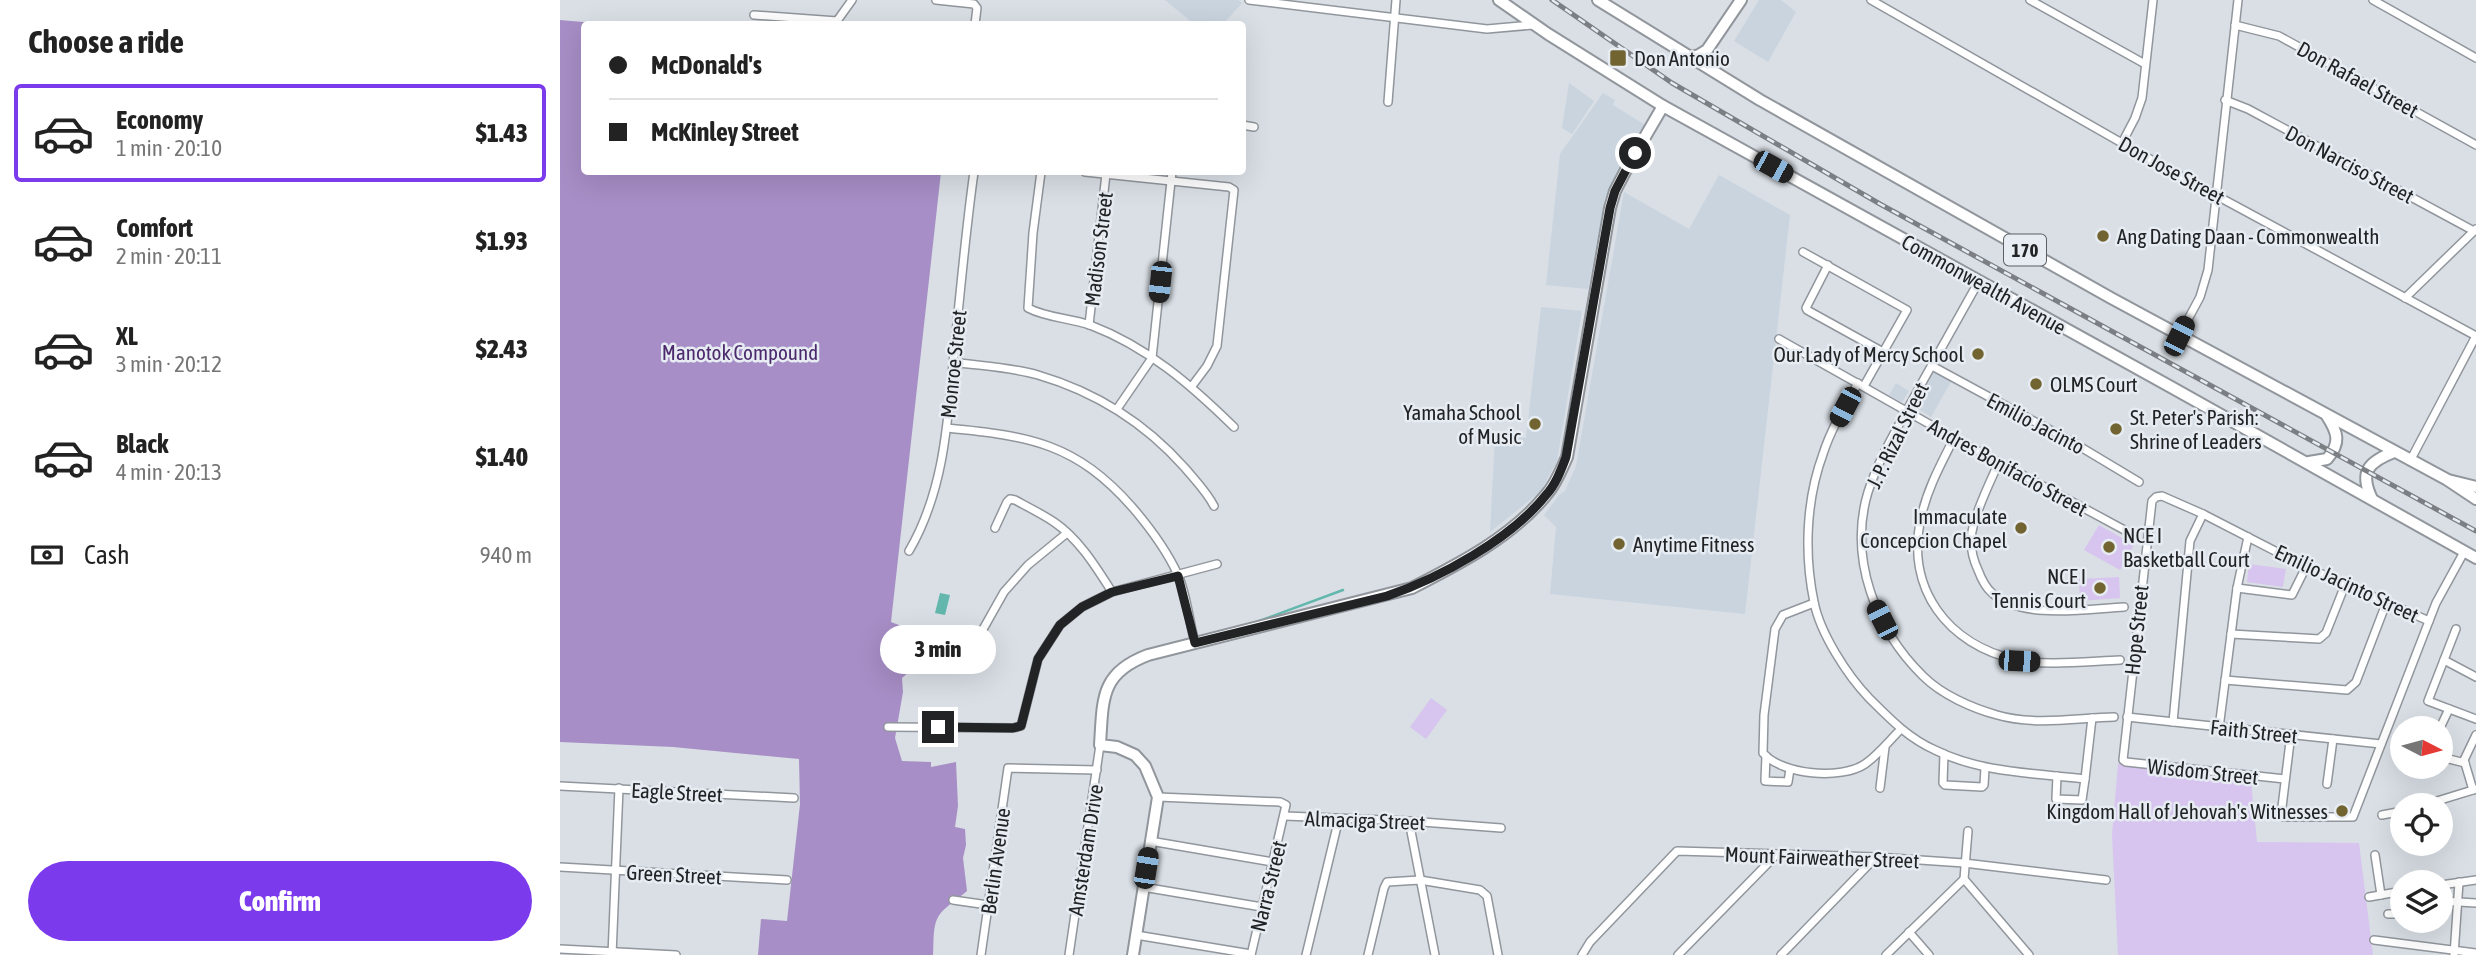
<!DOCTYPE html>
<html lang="en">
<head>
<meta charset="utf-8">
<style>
  :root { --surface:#fff; --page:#f2f2f2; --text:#222; --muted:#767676; --line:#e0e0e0; --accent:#7c3aed }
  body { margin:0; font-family:"Asap Condensed",sans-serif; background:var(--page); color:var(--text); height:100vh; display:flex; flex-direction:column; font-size:26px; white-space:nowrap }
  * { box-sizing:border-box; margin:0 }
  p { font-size:23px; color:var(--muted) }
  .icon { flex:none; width:38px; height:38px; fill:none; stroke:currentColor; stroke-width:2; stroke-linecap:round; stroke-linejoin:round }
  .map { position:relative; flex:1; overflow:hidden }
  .panel { display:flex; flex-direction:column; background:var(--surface); width:560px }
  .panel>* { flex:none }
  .hud { position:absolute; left:21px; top:21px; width:665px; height:154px; border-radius:7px; box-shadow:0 7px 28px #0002; display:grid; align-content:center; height:154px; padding:0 28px; background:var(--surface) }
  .needle { width:46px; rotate:96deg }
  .controls { position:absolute; left:1830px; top:716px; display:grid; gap:14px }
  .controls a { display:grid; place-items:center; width:63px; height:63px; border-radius:50%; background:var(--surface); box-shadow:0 7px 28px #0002; font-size:35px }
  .end { position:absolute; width:32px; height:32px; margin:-16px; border:9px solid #212325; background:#fff; box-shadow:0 0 0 4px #fff }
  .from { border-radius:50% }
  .bubble { position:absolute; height:49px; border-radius:24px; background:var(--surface); box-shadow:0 7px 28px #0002; font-size:23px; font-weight:800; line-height:49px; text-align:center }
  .car { position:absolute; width:21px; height:42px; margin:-21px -10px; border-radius:9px; box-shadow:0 0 5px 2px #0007; background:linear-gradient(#222 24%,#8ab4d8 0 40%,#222 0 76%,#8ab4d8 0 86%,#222 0) }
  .hud b { display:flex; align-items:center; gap:24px; height:66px; font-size:26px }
  .hud b+b { border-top:2px solid var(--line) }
  .hud i { width:18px; height:18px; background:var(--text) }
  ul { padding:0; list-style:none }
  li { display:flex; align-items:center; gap:21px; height:98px; margin:0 14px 10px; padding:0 14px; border:4px solid transparent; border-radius:7px }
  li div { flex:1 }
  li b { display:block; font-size:26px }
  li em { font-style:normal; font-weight:800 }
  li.active { border-color:var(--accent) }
  li>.icon { width:63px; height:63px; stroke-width:1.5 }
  h2 { padding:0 28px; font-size:32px; line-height:84px }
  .pay { display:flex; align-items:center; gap:18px; height:77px; padding:0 28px; font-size:26px }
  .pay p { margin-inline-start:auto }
  .action { display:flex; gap:14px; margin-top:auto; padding:14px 28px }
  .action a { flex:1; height:80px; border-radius:42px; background:var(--accent); color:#fff; font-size:28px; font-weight:800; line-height:80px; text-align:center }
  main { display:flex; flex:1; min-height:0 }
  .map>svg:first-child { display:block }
</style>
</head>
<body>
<main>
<section class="panel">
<h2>Choose a ride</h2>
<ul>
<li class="active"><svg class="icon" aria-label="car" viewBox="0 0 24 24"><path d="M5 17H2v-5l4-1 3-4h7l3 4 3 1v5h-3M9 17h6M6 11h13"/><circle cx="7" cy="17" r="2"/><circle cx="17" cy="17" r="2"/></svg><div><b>Economy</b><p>1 min · 20:10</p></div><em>$1.43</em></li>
<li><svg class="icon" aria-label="car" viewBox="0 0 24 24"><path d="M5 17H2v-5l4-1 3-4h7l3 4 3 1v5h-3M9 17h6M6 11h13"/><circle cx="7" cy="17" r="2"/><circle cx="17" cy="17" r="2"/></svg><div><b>Comfort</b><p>2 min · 20:11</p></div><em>$1.93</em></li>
<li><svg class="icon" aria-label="car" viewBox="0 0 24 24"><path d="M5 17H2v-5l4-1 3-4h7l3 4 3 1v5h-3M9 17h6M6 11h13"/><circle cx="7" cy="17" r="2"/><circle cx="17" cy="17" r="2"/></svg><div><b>XL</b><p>3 min · 20:12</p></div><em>$2.43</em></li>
<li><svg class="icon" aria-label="car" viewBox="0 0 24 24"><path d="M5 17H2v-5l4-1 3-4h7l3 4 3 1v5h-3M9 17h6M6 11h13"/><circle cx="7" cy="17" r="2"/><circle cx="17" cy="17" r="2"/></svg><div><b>Black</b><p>4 min · 20:13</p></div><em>$1.40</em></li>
</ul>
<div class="pay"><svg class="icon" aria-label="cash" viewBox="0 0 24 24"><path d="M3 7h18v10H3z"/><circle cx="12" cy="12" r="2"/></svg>Cash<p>940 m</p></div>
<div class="action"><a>Confirm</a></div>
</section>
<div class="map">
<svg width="1916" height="955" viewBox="0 0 1916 955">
  <rect width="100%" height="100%" fill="#d9dfe5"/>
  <g fill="#c9d4df">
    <polygon points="605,0 678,0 682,3 663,24 634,24"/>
    <polygon points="1199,0 1221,0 1236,12 1208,62 1174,41"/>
    <polygon points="1009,83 1034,101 1012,134 1002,128"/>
    <polygon points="1043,93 1055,100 1053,105 1085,125 1045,198 1028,289 986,285 1000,154"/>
    <polygon points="1159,175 1230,215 1185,614 990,594 996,527 984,515 999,495 1005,491 1016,466 1064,192 1129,229"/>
    <polygon points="981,307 1022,311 997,461 980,492 930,532 935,435 966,438"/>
    <polygon points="1375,369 1392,380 1371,417 1357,408 1362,398 1359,396"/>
    <polygon points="1336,383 1349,391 1342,402 1329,395"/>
  </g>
  <g fill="#d7c4ef">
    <polygon points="1539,525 1574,545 1560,570 1524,550"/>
    <polygon points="1689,564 1726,569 1723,587 1687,582"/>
    <polygon points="1559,577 1560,598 1520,601 1519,579"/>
    <polygon points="871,698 887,710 866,739 850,727"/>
    <polygon points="1558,764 1691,781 1697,842 1799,843 1813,955 1558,955 1552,835"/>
  </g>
  <path fill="#a78ec6" d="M0 20 46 24H24V172H381L331 622C348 628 357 636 363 653L357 656V665L342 678 343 692 335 738 342 761 371 762V767L396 762 398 806 395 827 405 829 406 845 403 858 407 891C399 898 385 907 380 914 372 924 374 943 373 955H198L201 919 227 921 240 804 239 759 113 747 0 742Z"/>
  <polygon fill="#63b7ad" points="380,593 390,595 385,615 375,613"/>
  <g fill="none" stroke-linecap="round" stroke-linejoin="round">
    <polyline stroke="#63b7ad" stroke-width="2.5" points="691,624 783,590"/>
    <defs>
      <g id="street">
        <polyline points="376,0 414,4 417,8 415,24"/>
        <polyline points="689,0 927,29 973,25"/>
        <polyline points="1311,0 1611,171 1916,336"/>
        <polyline points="1470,0 1585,64"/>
        <polyline points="1813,0 1916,58"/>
        <polyline points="194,15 277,21 292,0"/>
        <polyline points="1675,25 1719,36 1916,145"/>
        <polyline points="1665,100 1688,109 1914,231"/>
        <polyline points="828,102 836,0"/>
        <polyline points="682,125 694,127"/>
        <polyline points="1562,143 1575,118 1582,98 1593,0"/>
        <path d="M481 172 473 233 468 308C487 318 510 318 530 325 588 347 631 385 674 427"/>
        <polyline points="525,172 669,187 674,190 657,346 647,366 632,386"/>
        <polyline points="1243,252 1347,310 1304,386"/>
        <polyline points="1268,265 1246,308 1247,310 1323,352"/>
        <path d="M1419 281C1399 317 1379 352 1359 388 1341 422 1320 455 1308 492 1288 558 1316 630 1363 676 1382 695 1412 708 1437 715 1475 726 1516 718 1554 717"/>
        <polyline points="1845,298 1916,229"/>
        <polyline points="529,325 546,174"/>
        <polyline points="1619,336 1640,297 1648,270 1678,0"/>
        <polyline points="1219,339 1394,438 1568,532"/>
        <path d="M393 362C421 366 451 367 478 375 536 392 586 424 625 468 636 481 647 492 654 506"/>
        <polyline points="1372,366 1514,443 1579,482"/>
        <path d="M1298 383C1285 406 1271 429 1263 454 1246 500 1244 554 1254 602 1260 633 1287 675 1309 698 1329 718 1348 738 1375 750 1421 773 1475 773 1525 779L1532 718"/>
        <polyline points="557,409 592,358 612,172"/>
        <path d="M387 428C470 436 516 443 573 508 590 528 607 551 618 575 627 595 629 621 635 643"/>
        <path d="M1394 438C1381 464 1367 489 1361 518 1345 589 1388 645 1457 660 1483 666 1531 661 1560 660"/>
        <polyline points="1850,461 1916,336"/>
        <path d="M1439 462C1430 482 1420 502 1414 523 1409 539 1411 555 1418 570 1421 578 1425 587 1432 593 1462 620 1526 609 1564 607"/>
        <path d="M435 528 447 502 450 499 455 500C468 507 482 514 494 522 519 539 536 567 552 592"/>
        <path d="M349 551C386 488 388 414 395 343 401 286 406 228 414 172"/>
        <polyline points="1677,588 1732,595 1746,567"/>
        <path d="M1254 603 1223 615 1215 629 1204 715 1203 753C1222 775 1281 780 1305 764 1318 755 1329 741 1340 730"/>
        <polyline points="1896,629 1868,701 1916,719"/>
        <polyline points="1671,634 1759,639 1766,633 1785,585"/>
        <polyline points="1884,660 1916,677"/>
        <polyline points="332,662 394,666 404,663 444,592 468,565 507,533"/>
        <polyline points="1665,680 1787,690 1796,682 1827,601"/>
        <polyline points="1567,717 1821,744"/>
        <polyline points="1613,722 1630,541 1643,514"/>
        <polyline points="328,727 453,728 461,726 478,659 500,625 522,607 552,592 657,564"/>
        <polyline points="1659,728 1677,588 1688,537"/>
        <polyline points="1880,728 1889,709"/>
        <polyline points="1731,734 1721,815 1724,817 1793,817 1876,603 1904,552"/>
        <polyline points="1384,754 1383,783 1385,785 1422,787 1424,785 1425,768"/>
        <polyline points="1206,756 1205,781 1228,782 1230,769"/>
        <polyline points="1881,757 1905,763"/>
        <polyline points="1497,776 1496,799 1522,800 1525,779"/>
        <polyline points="1725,779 1566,762 1563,760 1592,501 1596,497 1602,496 1643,514 1746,567 1869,621"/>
        <polyline points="1767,784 1773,739"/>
        <polyline points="0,786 234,798"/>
        <polyline points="1320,788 1325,747"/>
        <polyline points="1913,790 1904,760 1916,735"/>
        <polyline points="598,797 720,802 726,805 691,955"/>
        <polyline points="1864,805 1916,789"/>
        <polyline points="1822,815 1843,811"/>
        <polyline points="725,816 849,821 941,828"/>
        <polyline points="849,821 875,955"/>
        <polyline points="1408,831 1404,879 1469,955"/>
        <polyline points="590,841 713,862"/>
        <polyline points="1815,855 1821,895"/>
        <polyline points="0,867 227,880"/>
        <polyline points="1881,885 1916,880"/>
        <polyline points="583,887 702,907"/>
        <polyline points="1809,897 1843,891"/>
        <polyline points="393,900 428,905"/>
        <polyline points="1881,901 1916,903"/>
        <polyline points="1828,914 1843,914"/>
        <polyline points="1349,932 1369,955"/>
        <polyline points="576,935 691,954"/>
        <polyline points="1814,940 1916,953"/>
        <polyline points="0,949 116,955"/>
        <polyline points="52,955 59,788"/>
        <polyline points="421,955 448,768 537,770"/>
        <polyline points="509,955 540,745"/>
        <polyline points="746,955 779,818"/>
        <polyline points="808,955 824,888 827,882 860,880 920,890 927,896 938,955"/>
        <polyline points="1022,955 1030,942 1117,851 1316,857 1404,863 1546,880"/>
        <polyline points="1118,955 1216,855"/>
        <polyline points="1221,955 1316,857"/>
        <polyline points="1326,955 1404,879"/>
        <polyline points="1894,955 1899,882"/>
      </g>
      <g id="secondary">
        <polyline points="1129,58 1139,55 1147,50 1181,0"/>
        <polyline points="1888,480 1916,487"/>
        <path d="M573 955 598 797 585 766 575 755 557 747 540 745C543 699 540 673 588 655L852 588C899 564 952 537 986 495 996 484 1001 470 1007 457L1050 208 1055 191 1068 166 1103 106"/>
      </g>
      <g id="primary">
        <polyline points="939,0 988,34 1103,106 1611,387 1916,558"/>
        <polyline points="1038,0 1200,100 1551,298 1886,479 1916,499"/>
        <path d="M1749 462 1767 459C1781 443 1778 433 1767 416"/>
        <path d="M1812 499C1799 472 1808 462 1834 452"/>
      </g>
    </defs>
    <use href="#street" stroke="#91969c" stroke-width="10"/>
    <use href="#secondary" stroke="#91969c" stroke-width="14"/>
    <use href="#primary" stroke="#91969c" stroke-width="14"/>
    <use href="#street" stroke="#fff" stroke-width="7"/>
    <use href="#secondary" stroke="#fff" stroke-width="10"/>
    <use href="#primary" stroke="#fff" stroke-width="10"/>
    <defs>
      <polyline id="rail" points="992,0 1112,83 1320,204 1916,531"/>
    </defs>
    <use href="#rail" stroke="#7b7f83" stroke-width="5"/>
    <use href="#rail" stroke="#e6ecf2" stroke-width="2.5" stroke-dasharray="8" stroke-linecap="butt"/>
  </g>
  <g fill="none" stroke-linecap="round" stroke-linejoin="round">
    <path stroke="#212325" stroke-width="9" d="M378 727 453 728 461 726 478 659 500 625 522 607 552 592 618 576 635 643 827 596C880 578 951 539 986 495 996 484 1001 470 1006 457L1050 208 1055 191 1075 153"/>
  </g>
  <g fill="#716431" stroke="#e6ecf2" stroke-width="2.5">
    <rect x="1049" y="49" width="18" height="18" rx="3.5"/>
    <circle cx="1543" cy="236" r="7"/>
    <circle cx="1418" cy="354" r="7"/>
    <circle cx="1476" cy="384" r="7"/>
    <circle cx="975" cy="424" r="7"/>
    <circle cx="1556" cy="429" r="7"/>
    <circle cx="1461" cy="528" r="7"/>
    <circle cx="1059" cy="544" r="7"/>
    <circle cx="1549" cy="547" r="7"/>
    <circle cx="1540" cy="588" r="7"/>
    <circle cx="1782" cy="811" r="7"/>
  </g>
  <g text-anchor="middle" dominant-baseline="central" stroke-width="5" stroke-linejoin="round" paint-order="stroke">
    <rect fill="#e6ecf2" stroke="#5c5f62" stroke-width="2" x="1444" y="234.5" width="42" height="31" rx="5"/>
    <g font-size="19" font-weight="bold" fill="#212325">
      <text x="1465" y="250">170</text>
    </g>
    <g font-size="21" fill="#212325" stroke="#e6ecf2" text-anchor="start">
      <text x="1074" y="58">Don Antonio</text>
      <text x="1557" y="236">Ang Dating Daan - Commonwealth</text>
      <text x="1404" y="354" text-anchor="end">Our Lady of Mercy School</text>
      <text x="1490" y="384">OLMS Court</text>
      <text x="961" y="412" text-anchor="end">Yamaha School<tspan x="961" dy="24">of Music</tspan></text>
      <text x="1570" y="417">St. Peter's Parish:<tspan x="1570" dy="24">Shrine of Leaders</tspan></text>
      <text x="1447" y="516" text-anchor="end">Immaculate<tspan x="1447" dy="24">Concepcion Chapel</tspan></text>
      <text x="1563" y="535">NCE I<tspan x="1563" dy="24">Basketball Court</tspan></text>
      <text x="1073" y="544">Anytime Fitness</text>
      <text x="1526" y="576" text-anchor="end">NCE I<tspan x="1526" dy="24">Tennis Court</tspan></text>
      <text x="1768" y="811" text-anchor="end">Kingdom Hall of Jehovah's Witnesses</text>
    </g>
    <g font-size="21" fill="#212325" stroke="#e6ecf2">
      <text transform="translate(1798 79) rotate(29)">Don Rafael Street</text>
      <text transform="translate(1790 164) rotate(28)">Don Narciso Street</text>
      <text transform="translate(1612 170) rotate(29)">Don Jose Street</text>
      <text transform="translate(538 249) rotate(-83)">Madison Street</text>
      <text transform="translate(1424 284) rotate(29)">Commonwealth Avenue</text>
      <text transform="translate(393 364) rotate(-84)">Monroe Street</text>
      <text transform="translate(1476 423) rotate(28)">Emilio Jacinto</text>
      <text transform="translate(1337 435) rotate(-64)">J. P. Rizal Street</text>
      <text transform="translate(1448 467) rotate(29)">Andres Bonifacio Street</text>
      <text transform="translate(1787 583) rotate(25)">Emilio Jacinto Street</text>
      <text transform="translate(1576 630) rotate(-84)">Hope Street</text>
      <text transform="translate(1694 731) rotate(6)">Faith Street</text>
      <text transform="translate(1643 771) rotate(6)">Wisdom Street</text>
      <text transform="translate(117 792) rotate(3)">Eagle Street</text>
      <text transform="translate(805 820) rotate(2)">Almaciga Street</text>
      <text transform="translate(525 850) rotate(-81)">Amsterdam Drive</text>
      <text transform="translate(1262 857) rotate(2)">Mount Fairweather Street</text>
      <text transform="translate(435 861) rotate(-82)">Berlin Avenue</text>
      <text transform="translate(114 874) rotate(3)">Green Street</text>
      <text transform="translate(708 886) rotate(-76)">Narra Street</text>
    </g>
    <g font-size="21" fill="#4b296c" stroke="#e6ecf2">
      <text x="180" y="352">Manotok Compound</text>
    </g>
  </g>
</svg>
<div class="controls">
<a><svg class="needle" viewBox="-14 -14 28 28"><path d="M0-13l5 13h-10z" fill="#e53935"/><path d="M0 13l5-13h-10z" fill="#767676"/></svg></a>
<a><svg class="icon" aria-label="locate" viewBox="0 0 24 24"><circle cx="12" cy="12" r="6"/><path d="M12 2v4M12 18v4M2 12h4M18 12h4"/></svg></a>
<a><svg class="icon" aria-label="layers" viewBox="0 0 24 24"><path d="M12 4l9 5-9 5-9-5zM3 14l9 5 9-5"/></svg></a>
</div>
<i class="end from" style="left:1075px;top:153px"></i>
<i class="end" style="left:378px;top:727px"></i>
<div class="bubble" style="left:320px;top:625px;width:116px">3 min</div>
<i class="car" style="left:1213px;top:167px;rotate:119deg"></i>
<i class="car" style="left:600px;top:282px;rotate:186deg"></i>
<i class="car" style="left:1619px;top:336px;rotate:26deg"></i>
<i class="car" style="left:1285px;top:407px;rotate:208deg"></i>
<i class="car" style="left:1322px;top:620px;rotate:333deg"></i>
<i class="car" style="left:1459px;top:661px;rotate:93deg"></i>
<i class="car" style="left:586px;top:868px;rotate:9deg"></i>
<div class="hud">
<b><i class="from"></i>McDonald's</b>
<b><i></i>McKinley Street</b>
</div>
</div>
</main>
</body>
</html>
